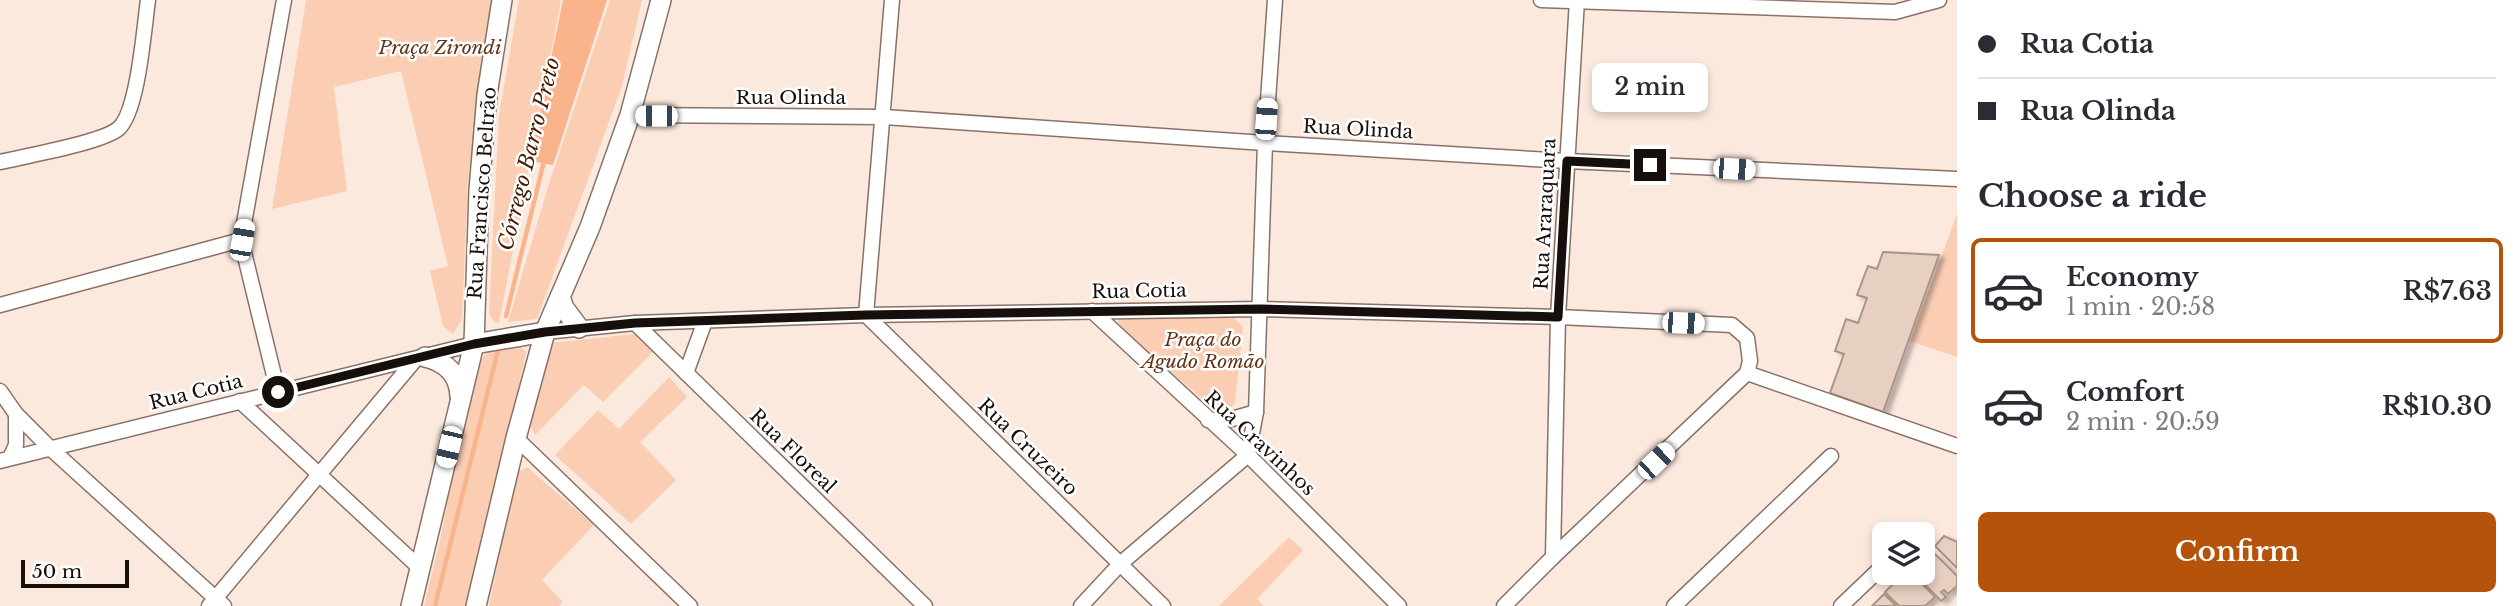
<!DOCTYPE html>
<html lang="en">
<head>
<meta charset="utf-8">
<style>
  :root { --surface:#fff; --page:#f7f7f7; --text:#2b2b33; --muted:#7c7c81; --line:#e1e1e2; --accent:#b45309 }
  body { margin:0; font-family:"Libre Baskerville",serif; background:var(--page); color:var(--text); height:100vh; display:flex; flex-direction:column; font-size:26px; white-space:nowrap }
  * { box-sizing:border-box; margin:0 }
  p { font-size:23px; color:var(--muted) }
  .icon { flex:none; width:38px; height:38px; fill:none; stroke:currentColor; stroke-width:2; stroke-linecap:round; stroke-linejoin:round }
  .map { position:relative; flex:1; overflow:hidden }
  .drawer { display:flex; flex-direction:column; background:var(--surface); width:560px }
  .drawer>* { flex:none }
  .guide { display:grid; align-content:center; height:154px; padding:0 21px; background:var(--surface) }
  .controls { position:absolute; left:1872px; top:522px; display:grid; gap:14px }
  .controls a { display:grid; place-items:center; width:63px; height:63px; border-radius:10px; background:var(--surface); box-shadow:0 4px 10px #0003; font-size:35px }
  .scale { position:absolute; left:21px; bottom:18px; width:108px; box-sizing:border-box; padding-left:7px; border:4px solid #170f0b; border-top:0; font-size:19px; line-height:24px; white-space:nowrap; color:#170f0b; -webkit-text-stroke:5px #fff; paint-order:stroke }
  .end { position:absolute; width:32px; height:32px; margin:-16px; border:9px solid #170f0b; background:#fff; box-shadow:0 0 0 4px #fff }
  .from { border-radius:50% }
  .bubble { position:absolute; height:49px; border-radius:10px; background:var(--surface); box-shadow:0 4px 10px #0003; font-size:23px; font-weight:600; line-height:49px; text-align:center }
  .car { position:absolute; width:21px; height:42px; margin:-21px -10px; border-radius:9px; box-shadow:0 0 5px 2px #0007; background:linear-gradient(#fff 24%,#345 0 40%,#fff 0 76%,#345 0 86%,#fff 0) }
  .guide b { display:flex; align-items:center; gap:24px; height:66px; font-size:26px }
  .guide b+b { border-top:2px solid var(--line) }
  .guide i { width:18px; height:18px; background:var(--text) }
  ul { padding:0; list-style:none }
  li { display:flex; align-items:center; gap:21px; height:105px; margin:0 14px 10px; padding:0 7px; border:4px solid transparent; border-radius:10px }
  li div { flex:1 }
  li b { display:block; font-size:26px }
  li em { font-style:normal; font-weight:600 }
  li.current { border-color:var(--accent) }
  li>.icon { width:63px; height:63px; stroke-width:1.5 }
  h2 { padding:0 21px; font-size:32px; line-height:84px }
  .primary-button { display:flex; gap:14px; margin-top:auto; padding:14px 21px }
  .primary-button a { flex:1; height:80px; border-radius:10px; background:var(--accent); color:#fff; font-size:28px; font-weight:600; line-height:80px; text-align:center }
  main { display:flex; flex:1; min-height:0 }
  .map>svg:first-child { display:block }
</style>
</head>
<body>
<main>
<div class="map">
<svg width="1957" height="606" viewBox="0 0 1957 606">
  <defs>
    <filter id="shadow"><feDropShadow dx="5" dy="3" stdDeviation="2" flood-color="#0004"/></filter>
  </defs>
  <rect width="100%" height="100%" fill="#fce9de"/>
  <g fill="#fbcdb3">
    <polygon points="306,0 492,0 468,180 462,319 453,334 443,326 430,271 448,266 401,71 334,87 347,191 272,209"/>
    <polygon points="519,0 561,0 499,323 494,322 489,313 499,115"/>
    <polygon points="610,0 642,0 622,86 537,319 508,322 548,187"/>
    <polygon points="1957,214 1957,357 1910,341"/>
    <path d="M1230 314 1243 327 1235 402C1230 410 1226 412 1216 410L1120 329 1118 321 1124 316Z"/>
    <polygon points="634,334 653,352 603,402 584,385 535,435 529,424 550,343"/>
    <polygon points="517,343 526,352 471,606 424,606 440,540 465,414 481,360 489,349"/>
    <polygon points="669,377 687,397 640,442 676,480 631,524 555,455 598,410 619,429"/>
    <polygon points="527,467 594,525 542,580 563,602 559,606 489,606 516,473"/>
    <polygon points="1289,537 1303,550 1257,599 1264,606 1219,606"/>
  </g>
  <polygon fill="#fab48c" points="563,0 607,0 553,165 530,161"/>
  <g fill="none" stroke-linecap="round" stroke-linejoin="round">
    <g stroke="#fab48c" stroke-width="4.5">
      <polyline points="506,316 545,157"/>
      <polyline points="435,606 498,350"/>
    </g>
  </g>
  <g fill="#e7cfc2" stroke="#aa9488" stroke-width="2" filter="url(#shadow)">
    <polygon points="1883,252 1939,255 1883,412 1830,393 1844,354 1835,351 1846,319 1858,323 1867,298 1857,295 1868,266 1877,269"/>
    <polygon points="1944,536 1957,542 1957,568 1935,546"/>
    <polygon points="1935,554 1957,576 1957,586 1948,594 1944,590 1941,592 1946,597 1941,601 1915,574 1923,572 1923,565"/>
    <polygon points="1904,573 1909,578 1913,575 1935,597 1925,606 1899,606 1885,592"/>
    <polygon points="1884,594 1896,606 1872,606"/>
  </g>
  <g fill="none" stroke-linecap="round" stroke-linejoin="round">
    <defs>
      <g id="minor">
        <polyline points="892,0 866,315 1163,606"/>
        <polyline points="1541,0 1895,12 1939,0"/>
        <polyline points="630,115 884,117 1265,143 1567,161 1957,179"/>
        <path d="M0 162C26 156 100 143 118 129 138 113 144 28 148 0"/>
        <polyline points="241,240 278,392"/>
        <polyline points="0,305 241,240 284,0"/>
        <polyline points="1092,311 1248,455 1399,606"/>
        <polyline points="635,323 925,606"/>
        <polyline points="545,332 635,323 866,315 1260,309 1558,317 1732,325 1747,338 1750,361 1747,373 1553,557 1504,606"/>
        <polyline points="686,373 705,321"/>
        <polyline points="1747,373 1957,446"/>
        <polyline points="0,391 16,414 50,448 224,606"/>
        <polyline points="240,401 421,569"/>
        <polyline points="1208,420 1232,419 1256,412"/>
        <polyline points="516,438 690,606"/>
        <polyline points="1248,455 1256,412 1265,143 1275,0"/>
        <polyline points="10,458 16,445 16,414"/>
        <polyline points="0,461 474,344"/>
        <polyline points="1553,557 1558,317 1577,0"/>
        <polyline points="209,606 415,360"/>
        <polyline points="1081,606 1120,564 1248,455"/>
        <polyline points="1674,606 1831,456"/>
        <polyline points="1841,606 1885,564"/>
      </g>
      <g id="secondary">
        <polyline points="560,297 564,308 579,328"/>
        <polyline points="474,344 545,332"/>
        <path d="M425 357C446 362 459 374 460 396"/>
        <polyline points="411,606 474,344 479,190 487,95 502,0"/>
        <polyline points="476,606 516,438 545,332 590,227 630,115 661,0"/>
      </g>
    </defs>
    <use href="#minor" stroke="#887267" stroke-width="17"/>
    <use href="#secondary" stroke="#887267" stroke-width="22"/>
    <use href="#minor" stroke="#fff" stroke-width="14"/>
    <use href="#secondary" stroke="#fff" stroke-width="19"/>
  </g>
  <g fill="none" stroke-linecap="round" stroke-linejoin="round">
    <polyline stroke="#170f0b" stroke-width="9" points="278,392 474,344 545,332 635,323 866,315 1260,309 1558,317 1567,161 1650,165"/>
  </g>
  <g text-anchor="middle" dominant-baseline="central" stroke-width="5" stroke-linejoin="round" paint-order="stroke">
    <g font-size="19" font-style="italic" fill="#623518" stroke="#fff">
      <text x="440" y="47">Praça Zirondi</text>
      <text x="1203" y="339">Praça do<tspan x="1203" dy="22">Agudo Romão</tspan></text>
    </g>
    <g font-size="19" fill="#170f0b" stroke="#fff">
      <text x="791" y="97">Rua Olinda</text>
      <text transform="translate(1358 129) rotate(3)">Rua Olinda</text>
      <text transform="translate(482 193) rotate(-86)">Rua Francisco Beltrão</text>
      <text transform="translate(1545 214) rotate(-87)">Rua Araraquara</text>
      <text transform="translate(1139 291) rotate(-1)">Rua Cotia</text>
      <text transform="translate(196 392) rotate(-14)">Rua Cotia</text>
      <text transform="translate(1260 443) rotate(43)">Rua Cravinhos</text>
      <text transform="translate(1028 447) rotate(44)">Rua Cruzeiro</text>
      <text transform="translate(793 451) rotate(44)">Rua Floreal</text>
    </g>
    <g font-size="21" font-style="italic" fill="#471d00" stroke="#fff">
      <text transform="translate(529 154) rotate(-76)">Córrego Barro Preto</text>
    </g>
  </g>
</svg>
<div class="controls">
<a><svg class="icon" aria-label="layers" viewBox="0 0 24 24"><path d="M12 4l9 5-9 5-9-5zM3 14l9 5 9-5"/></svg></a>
</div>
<div class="scale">50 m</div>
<i class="end from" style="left:278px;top:392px"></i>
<i class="end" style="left:1650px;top:165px"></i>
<div class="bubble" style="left:1592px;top:63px;width:116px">2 min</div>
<i class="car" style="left:656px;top:116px;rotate:270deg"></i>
<i class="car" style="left:1266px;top:119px;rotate:4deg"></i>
<i class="car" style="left:1734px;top:169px;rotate:93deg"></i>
<i class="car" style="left:242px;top:240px;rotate:10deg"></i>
<i class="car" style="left:1683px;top:323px;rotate:92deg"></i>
<i class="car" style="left:449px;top:447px;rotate:193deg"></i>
<i class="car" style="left:1656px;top:461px;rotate:46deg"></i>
</div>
<section class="drawer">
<div class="guide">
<b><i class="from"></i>Rua Cotia</b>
<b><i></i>Rua Olinda</b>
</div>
<h2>Choose a ride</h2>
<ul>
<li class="current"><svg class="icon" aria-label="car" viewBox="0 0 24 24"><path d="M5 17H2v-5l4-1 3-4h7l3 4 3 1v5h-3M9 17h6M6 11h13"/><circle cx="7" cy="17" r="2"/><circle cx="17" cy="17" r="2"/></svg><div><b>Economy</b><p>1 min · 20:58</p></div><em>R$7.63</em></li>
<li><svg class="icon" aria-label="car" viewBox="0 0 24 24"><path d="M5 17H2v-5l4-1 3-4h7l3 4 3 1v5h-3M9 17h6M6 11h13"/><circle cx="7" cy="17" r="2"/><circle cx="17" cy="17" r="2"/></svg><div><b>Comfort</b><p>2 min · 20:59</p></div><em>R$10.30</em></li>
</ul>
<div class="primary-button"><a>Confirm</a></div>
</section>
</main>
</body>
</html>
